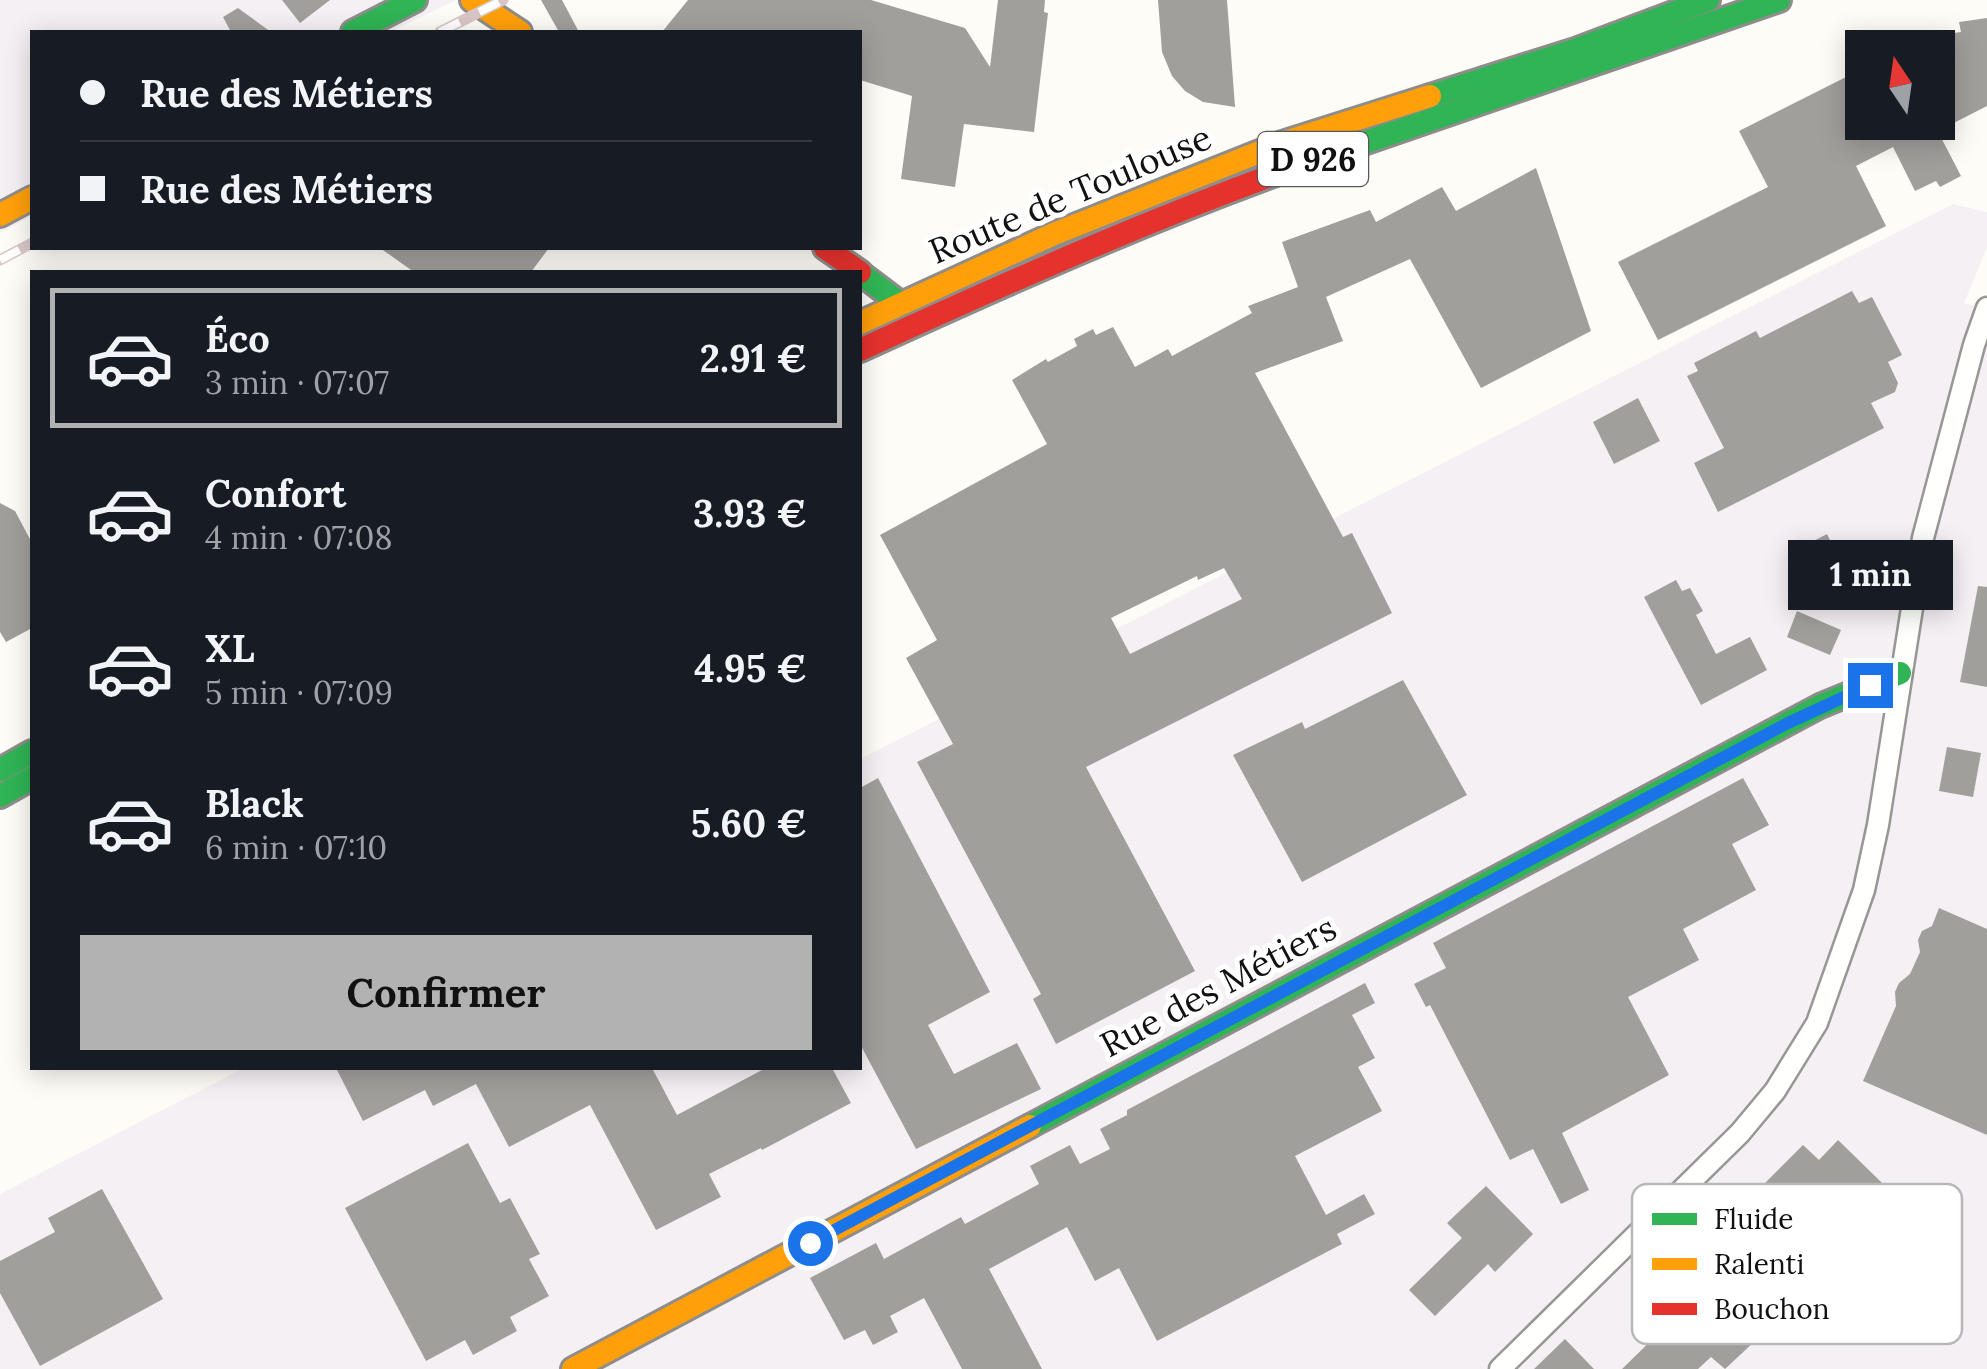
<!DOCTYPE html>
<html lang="fr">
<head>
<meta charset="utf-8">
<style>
  :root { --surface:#171b24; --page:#20242c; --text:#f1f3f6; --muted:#9ea1a6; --line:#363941; --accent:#b2b2b3 }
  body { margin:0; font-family:Lora,serif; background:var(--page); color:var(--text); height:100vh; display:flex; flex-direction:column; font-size:38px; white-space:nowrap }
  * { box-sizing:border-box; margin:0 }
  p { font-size:32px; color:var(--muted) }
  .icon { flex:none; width:55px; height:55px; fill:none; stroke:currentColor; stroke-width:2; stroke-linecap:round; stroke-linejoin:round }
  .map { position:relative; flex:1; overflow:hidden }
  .drawer { position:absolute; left:30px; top:270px; width:832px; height:800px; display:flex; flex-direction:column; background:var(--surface); border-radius:0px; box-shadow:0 5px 25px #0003 }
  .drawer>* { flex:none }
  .banner { position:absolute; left:30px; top:30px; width:832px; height:220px; border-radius:0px; box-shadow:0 5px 25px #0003; display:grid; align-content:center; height:220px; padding:0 50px; background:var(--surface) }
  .needle { width:65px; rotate:347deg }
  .fabs { position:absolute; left:1845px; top:30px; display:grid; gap:20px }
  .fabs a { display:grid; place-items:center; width:110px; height:110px; border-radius:0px; background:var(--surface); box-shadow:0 5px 25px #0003; font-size:50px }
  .end { position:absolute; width:45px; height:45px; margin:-22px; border:12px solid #1a73e8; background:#fff; box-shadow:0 0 0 5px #fff }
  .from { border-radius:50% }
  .bubble { position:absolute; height:70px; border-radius:0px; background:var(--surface); box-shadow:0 5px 25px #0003; font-size:32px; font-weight:800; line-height:70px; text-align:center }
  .banner b { display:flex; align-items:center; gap:35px; height:95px; font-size:38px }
  .banner b+b { border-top:2px solid var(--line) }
  .banner i { width:25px; height:25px; background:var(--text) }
  ul { padding:18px 0 0; list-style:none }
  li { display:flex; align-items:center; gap:30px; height:140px; margin:0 20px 15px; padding:0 30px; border:5px solid transparent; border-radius:0px }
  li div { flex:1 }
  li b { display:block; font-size:38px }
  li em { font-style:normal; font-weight:800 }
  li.selected { border-color:var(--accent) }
  li>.icon { width:90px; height:90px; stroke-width:1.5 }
  .button { display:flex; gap:20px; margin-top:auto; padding:20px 50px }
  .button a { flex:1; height:115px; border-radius:0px; background:var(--accent); color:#111; font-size:40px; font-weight:800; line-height:115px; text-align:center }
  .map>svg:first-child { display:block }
</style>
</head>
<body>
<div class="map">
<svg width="1987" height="1369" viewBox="0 0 1987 1369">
  <rect width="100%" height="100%" fill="#fdfcf7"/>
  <g fill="#f5f0f3">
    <polygon points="0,0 456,0 390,32 32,32 32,216 0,233"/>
    <polygon points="1953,204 1987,212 1987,247 1964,303 1987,309 1987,1369 0,1369 0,1194 244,1068 860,1068 860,759"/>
  </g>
  <g fill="#a19f9c" fill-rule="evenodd">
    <polygon points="282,0 330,0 300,23"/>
    <polygon points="541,0 562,0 579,32 559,32"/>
    <polygon points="688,0 871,0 965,28 990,67 998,0 1045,0 1044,12 1048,13 1034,132 964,124 955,187 901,179 912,96 860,80 860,32 662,32"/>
    <polygon points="1158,0 1227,0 1235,107 1203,102 1185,91 1172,76 1162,52"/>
    <polygon points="238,8 271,32 231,32 223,17"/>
    <polygon points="1987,18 1987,106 1938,131 1938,35 1961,32 1959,22"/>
    <polygon points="1862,69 1862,122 1933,122 1961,176 1940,187 1936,181 1915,191 1893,147 1856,166 1886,226 1658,340 1618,262 1768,187 1739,131"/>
    <path d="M1536 168 1591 331 1481 388 1410 259 1326 297 1343 341 1255 373 1343 537 1352 533 1392 613 1086 767 1195 971 1056 1044 1033 999 1041 994 917 762 953 744 906 658 937 640 880 535 1047 444 1012 380 1046 359 1048 362 1077 346 1074 339 1093 329 1096 335 1113 327 1135 367 1168 349 1172 356 1252 313 1248 306 1298 287 1282 242 1370 210 1376 222 1442 187 1456 211ZM1224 568 1242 599 1130 654 1111 618 1197 576 1198 580Z"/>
    <polygon points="380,248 549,248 531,272 414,272"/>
    <polygon points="1852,291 1859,303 1872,297 1902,355 1888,362 1898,383 1895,392 1871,403 1884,428 1718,512 1694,463 1724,448 1687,376 1698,371 1694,363 1756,331 1760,338"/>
    <polygon points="1638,398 1660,441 1614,464 1593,422"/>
    <polygon points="0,503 15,511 32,543 32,628 6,642 0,632"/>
    <polygon points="1827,534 1844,568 1807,588 1789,554"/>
    <polygon points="1676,580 1682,591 1690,588 1703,611 1696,615 1716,654 1750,637 1767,670 1701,705 1644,597"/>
    <polygon points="1978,586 1987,587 1987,687 1960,682"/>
    <polygon points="1797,611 1841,630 1830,655 1787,637"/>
    <polygon points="1403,680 1467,795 1302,882 1233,755 1302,722 1305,729"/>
    <polygon points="1947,747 1981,753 1973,797 1939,791"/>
    <polygon points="878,778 990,992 928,1025 954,1074 1017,1043 1041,1089 916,1149 860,1044 860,788"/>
    <polygon points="1743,778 1769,825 1732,844 1756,890 1683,929 1699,960 1628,997 1669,1075 1562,1133 1589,1190 1561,1204 1533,1149 1510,1160 1430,1005 1426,1007 1414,984 1446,968 1433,943"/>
    <polygon points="1939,908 1987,929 1987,1135 1863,1081 1896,1006 1895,992 1899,983 1910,974 1920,952 1918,940 1922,931 1932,926"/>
    <polygon points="1365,983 1375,1003 1352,1015 1375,1058 1358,1067 1382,1111 1295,1156 1326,1215 1364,1194 1375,1214 1337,1234 1342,1244 1157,1341 1119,1268 1095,1281 1067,1227 989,1269 1042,1369 962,1369 924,1298 890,1316 898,1332 873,1345 865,1330 844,1340 810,1278 876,1243 884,1259 961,1217 965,1224 1039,1184 1030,1166 1070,1145 1080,1164 1110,1149 1100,1129 1127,1115 1127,1110"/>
    <polygon points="336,1068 652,1068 677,1115 766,1068 832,1068 851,1103 762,1150 761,1148 709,1174 721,1197 656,1230 590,1105 509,1147 476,1084 433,1106 425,1090 363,1121"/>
    <polygon points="1838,1140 1917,1217 1857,1277 1763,1185 1803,1145 1819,1160"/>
    <polygon points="468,1143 500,1203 510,1198 540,1254 529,1259 549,1296 510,1317 517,1331 473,1355 465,1340 426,1361 345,1208"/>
    <polygon points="1486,1186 1533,1234 1495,1272 1488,1264 1435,1316 1409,1290 1462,1238 1447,1223"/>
    <polygon points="102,1189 163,1299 40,1366 0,1293 0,1261 55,1232 48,1218"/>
    <polygon points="1696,1272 1735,1312 1746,1302 1770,1327 1725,1369 1711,1357 1698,1369 1622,1369 1668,1324 1655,1311"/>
    <polygon points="1565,1339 1594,1369 1534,1369"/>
  </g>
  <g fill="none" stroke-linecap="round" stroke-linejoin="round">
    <defs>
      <polyline id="street" points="1500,1369 1740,1133 1775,1091 1817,1023 1864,890 1878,825 1923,538 1974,345 1987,308"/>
      <g id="fast">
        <polyline points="353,32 415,0"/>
        <polyline points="1430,96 1575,50 1708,0"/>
        <polyline points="1343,150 1779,0"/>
        <polyline points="860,273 901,304"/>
        <polyline points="0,770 32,752"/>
        <polyline points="0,796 32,778"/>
        <polyline points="1030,1126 1820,706 1900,673"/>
      </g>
      <g id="slow">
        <polyline points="472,0 520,32"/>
        <polyline points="0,215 32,198"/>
        <polyline points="860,323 1054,234 1282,143 1430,96"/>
        <polyline points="573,1369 1030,1126"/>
      </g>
      <g id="jam">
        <polyline points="825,248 860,272"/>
        <path d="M860 350C1019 277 1177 207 1343 150"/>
      </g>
    </defs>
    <use href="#street" stroke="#979795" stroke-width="25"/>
    <use href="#fast" stroke="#8e8d8b" stroke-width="28"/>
    <use href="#slow" stroke="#8e8d8b" stroke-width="28"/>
    <use href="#jam" stroke="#8e8d8b" stroke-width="28"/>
    <use href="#street" stroke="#fffffe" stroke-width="20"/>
    <use href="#fast" stroke="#30b455" stroke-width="22"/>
    <use href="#slow" stroke="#ff9f0a" stroke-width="22"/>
    <use href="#jam" stroke="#e5322d" stroke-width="22"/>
    <defs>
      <g id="rail">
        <polyline points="440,32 503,0"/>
        <polyline points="0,260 32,243"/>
      </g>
    </defs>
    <use href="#rail" stroke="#d9c6c7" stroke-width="11"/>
    <use href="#rail" stroke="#fff" stroke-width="8" stroke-dasharray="22" stroke-linecap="butt"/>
  </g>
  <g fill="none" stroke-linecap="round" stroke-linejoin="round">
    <polyline stroke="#1a73e8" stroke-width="12" points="810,1243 1786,724 1870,685"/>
  </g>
  <g text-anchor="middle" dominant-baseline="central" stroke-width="10" stroke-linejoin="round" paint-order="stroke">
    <rect fill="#fff" stroke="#585858" stroke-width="2.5" x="1258" y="132" width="110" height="54" rx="8"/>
    <g font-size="32" font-weight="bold" fill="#111">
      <text x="1313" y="159">D 926</text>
    </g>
    <g font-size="35" fill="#111" stroke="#fff">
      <text transform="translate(1070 194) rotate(-23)">Route de Toulouse</text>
      <text transform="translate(1218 986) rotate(-28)">Rue des Métiers</text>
    </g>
  </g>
  <rect x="1632" y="1184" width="330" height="160" rx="15" fill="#fff" stroke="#b8b8b8" stroke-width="2.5"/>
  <rect x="1652" y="1213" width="45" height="12" fill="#30b455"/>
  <rect x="1652" y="1258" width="45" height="12" fill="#ff9f0a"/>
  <rect x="1652" y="1303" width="45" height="12" fill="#e5322d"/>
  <g font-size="28" fill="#111">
    <text x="1714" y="1229">Fluide</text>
    <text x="1714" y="1274">Ralenti</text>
    <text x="1714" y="1319">Bouchon</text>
  </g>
</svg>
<div class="fabs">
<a><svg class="needle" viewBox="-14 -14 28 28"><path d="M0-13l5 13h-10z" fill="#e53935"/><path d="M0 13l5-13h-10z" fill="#9ea1a6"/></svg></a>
</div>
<i class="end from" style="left:810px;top:1243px"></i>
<i class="end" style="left:1870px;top:685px"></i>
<div class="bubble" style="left:1788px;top:540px;width:165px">1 min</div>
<div class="banner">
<b><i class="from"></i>Rue des Métiers</b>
<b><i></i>Rue des Métiers</b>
</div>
<section class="drawer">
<ul>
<li class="selected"><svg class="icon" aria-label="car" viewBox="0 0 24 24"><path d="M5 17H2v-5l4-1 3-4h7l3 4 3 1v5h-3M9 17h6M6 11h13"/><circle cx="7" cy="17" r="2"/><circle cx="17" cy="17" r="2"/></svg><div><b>Éco</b><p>3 min · 07:07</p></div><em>2.91 €</em></li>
<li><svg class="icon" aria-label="car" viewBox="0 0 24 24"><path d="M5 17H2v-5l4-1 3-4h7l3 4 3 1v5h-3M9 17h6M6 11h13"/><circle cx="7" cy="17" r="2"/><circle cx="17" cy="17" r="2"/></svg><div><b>Confort</b><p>4 min · 07:08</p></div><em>3.93 €</em></li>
<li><svg class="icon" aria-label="car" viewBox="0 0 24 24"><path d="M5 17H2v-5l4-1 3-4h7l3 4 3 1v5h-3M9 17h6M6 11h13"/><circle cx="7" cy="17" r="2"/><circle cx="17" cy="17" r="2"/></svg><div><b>XL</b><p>5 min · 07:09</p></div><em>4.95 €</em></li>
<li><svg class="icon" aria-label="car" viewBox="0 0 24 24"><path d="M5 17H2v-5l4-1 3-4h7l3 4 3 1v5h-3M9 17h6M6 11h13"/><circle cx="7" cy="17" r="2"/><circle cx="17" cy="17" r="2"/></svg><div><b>Black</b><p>6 min · 07:10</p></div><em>5.60 €</em></li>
</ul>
<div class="button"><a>Confirmer</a></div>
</section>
</div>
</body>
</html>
